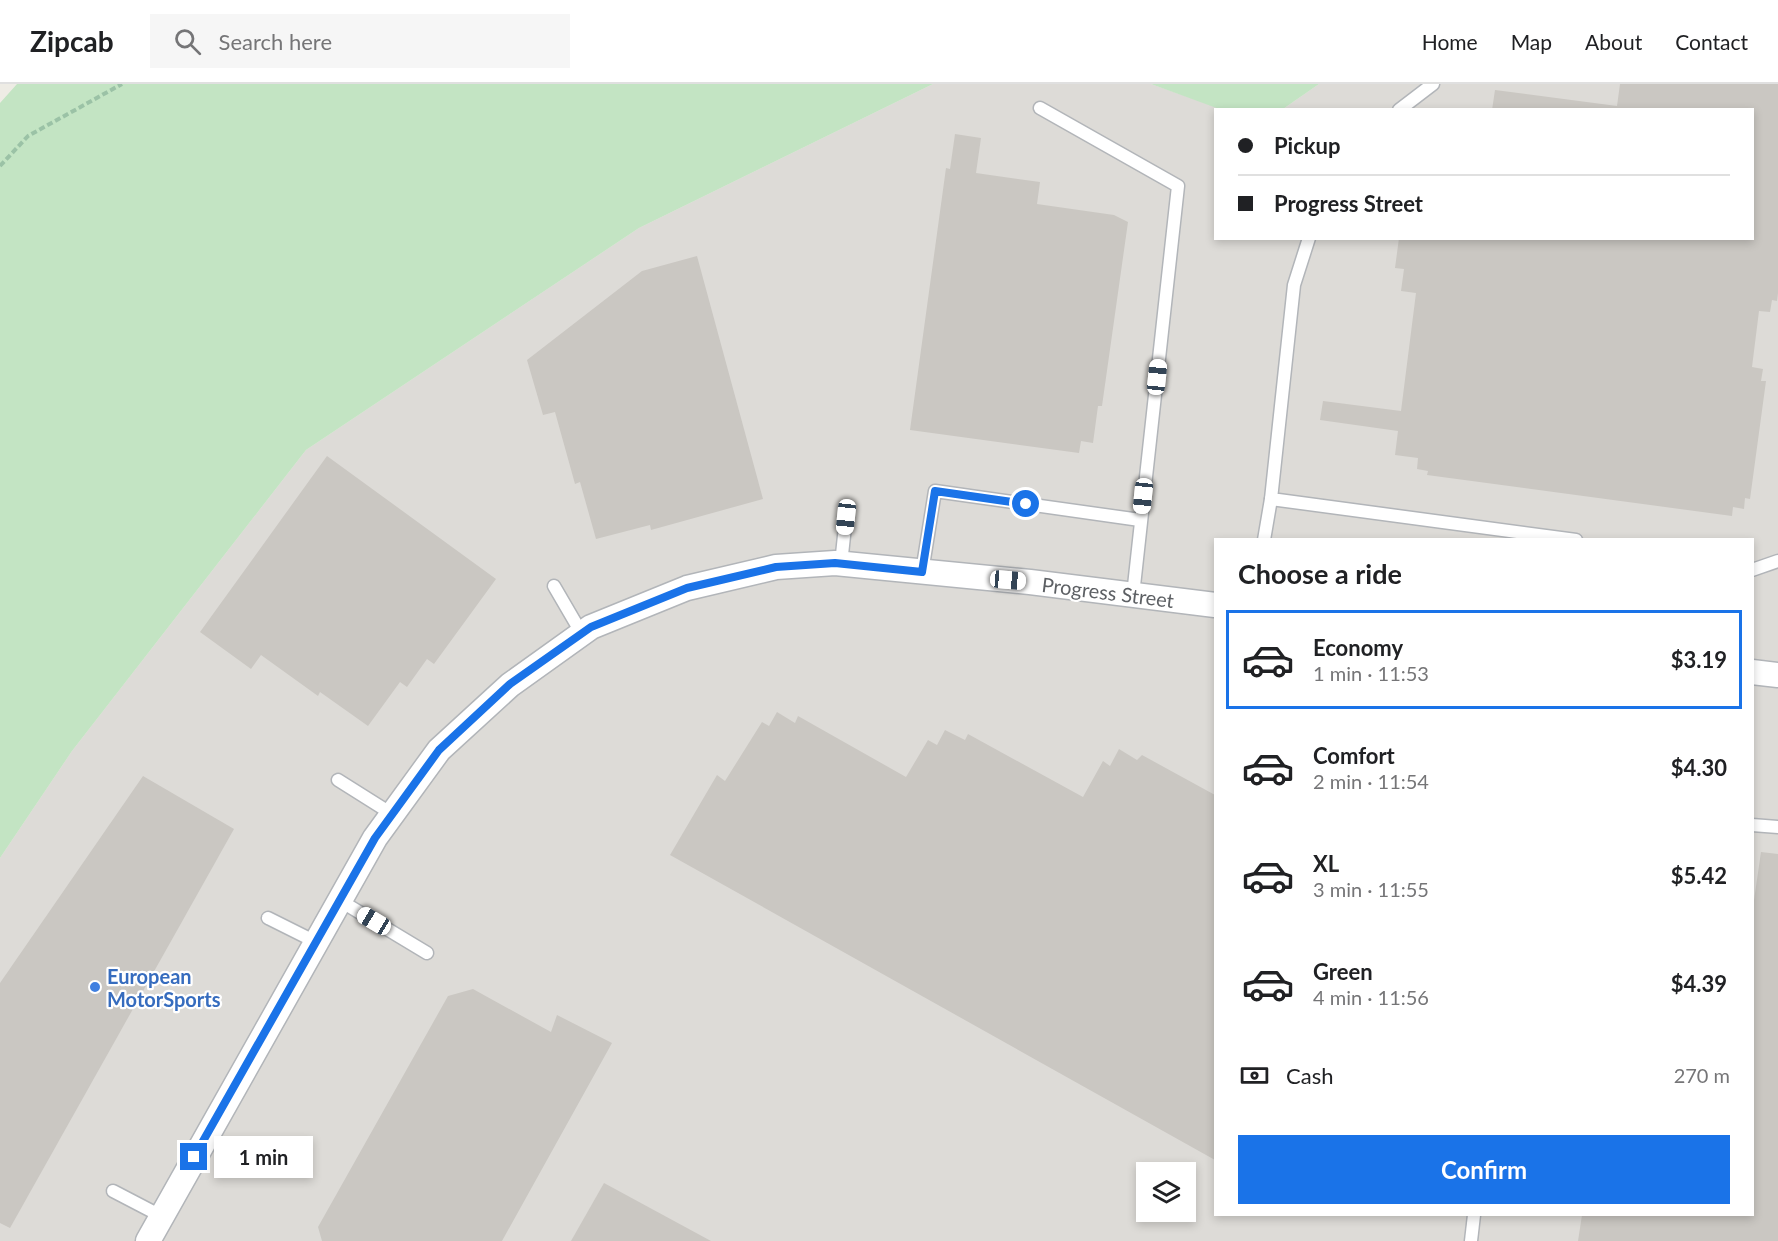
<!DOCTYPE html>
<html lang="en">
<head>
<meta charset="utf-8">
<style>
  :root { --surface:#fff; --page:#f6f6f6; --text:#202124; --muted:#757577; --line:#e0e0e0; --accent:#1a73e8 }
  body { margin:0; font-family:Lato,sans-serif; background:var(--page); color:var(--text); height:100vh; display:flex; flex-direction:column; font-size:22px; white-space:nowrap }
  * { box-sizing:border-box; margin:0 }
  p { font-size:20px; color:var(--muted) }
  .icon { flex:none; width:33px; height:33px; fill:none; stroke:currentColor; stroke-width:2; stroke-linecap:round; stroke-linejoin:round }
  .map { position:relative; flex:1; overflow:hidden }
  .sheet { position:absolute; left:1214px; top:454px; width:540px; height:678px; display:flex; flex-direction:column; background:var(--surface); border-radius:0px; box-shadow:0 3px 9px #0003 }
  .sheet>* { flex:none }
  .banner { position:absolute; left:1214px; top:24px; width:540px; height:132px; border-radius:0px; box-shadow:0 3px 9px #0003; display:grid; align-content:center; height:132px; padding:0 24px; background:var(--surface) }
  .tools { position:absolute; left:1136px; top:1078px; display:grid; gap:12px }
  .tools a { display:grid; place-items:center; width:60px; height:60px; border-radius:0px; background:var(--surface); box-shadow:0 3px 9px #0003; font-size:30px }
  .end { position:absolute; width:27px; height:27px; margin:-14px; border:8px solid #1a73e8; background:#fff; box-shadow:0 0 0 3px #fff }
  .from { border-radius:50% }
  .bubble { position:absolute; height:42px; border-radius:0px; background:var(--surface); box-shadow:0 3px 9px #0003; font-size:20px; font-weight:700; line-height:42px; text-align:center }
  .car { position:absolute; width:18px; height:36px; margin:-18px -9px; border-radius:8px; box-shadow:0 0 4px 2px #0007; background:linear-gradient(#fff 24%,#345 0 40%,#fff 0 76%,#345 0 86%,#fff 0) }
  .banner b { display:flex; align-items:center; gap:21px; height:57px; font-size:22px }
  .banner b+b { border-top:2px solid var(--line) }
  .banner i { width:15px; height:15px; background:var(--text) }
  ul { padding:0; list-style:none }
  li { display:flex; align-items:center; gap:18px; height:99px; margin:0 12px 9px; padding:0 12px; border:3px solid transparent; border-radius:0px }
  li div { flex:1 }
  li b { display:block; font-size:22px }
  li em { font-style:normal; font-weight:700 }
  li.selected { border-color:var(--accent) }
  li>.icon { width:54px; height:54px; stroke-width:1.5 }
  h2 { padding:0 24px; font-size:27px; line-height:72px }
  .pay { display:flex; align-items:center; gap:15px; height:66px; padding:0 24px; font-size:22px }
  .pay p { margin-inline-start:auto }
  .cta { display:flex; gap:12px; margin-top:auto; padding:12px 24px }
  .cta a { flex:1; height:69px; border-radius:0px; background:var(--accent); color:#fff; font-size:24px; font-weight:700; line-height:69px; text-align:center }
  header { display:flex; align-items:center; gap:36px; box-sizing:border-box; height:84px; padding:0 30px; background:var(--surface); border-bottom:2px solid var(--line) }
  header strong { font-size:28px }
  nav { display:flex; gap:33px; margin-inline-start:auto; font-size:21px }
  .search { width:420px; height:54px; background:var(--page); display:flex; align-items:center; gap:15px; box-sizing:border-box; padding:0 21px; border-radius:0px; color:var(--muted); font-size:22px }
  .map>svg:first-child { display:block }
</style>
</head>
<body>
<header>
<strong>Zipcab</strong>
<div class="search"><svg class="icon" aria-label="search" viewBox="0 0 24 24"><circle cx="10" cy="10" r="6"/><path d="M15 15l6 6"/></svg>Search here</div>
<nav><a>Home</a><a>Map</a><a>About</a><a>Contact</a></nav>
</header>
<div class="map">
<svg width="1778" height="1157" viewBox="0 0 1778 1157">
  <rect width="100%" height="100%" fill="#eeece5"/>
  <path fill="#dddbd7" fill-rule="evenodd" d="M933 0H1151L1222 25 1215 26V154H1752V26L1283 25 1319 0H1778V1157H0V774L72 667 306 366 639 144ZM1215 456H1752V1131H1215ZM1146 1089H1185V1128H1146Z"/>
  <g fill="#c3e4c3">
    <polygon points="17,0 933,0 639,144 306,366 72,667 0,774 0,19"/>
    <polygon points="1151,0 1319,0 1283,25 1222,26"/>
  </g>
  <g fill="#cac7c2">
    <polygon points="1620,0 1778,0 1778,209 1777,217 1772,216 1770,228 1759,227 1752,283 1763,285 1761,297 1766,297 1750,415 1745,414 1744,425 1733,423 1732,432 1427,391 1428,387 1417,385 1418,374 1395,371 1398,347 1320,336 1323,317 1401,327 1416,209 1401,207 1404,185 1395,184 1399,154 1752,154 1752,26 1492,26 1495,6 1617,22"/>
    <polygon points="955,50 981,54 976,89 1040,98 1037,120 1114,131 1128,138 1102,322 1098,322 1093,359 1081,357 1079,369 910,346 946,84 950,85"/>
    <polygon points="697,172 763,415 651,446 650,441 596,455 580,398 575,400 555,328 543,331 527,276 642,187"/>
    <polygon points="327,372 496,495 434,580 427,575 407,603 400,598 368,642 320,608 318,612 261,571 251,585 200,548"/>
    <polygon points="777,628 795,639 798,632 906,693 928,656 937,661 945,646 965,656 968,650 1083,713 1103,677 1110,682 1119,665 1137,676 1142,671 1215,711 1215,1076 670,771 717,691 725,697 762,638 769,642"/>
    <polygon points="143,692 234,745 10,1144 0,1139 0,899"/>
    <polygon points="1761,768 1778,770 1778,1157 1578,1157 1582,1131 1752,1131 1752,830"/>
    <polygon points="473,905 551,948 557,931 612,959 502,1157 322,1157 318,1143 448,912"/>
    <polygon points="604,1099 711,1157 571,1157"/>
  </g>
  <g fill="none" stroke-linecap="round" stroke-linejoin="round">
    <defs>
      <g id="service">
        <polyline points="1040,24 1178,102 1133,511"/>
        <polyline points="1399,26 1433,0"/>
        <polyline points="1309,154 1294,201 1271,415 1576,456"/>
        <polyline points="1264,456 1271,415"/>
        <polyline points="841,480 846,433"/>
        <polyline points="1752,486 1778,477"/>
        <polyline points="922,488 935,407 1140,436"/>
        <polyline points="554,502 582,550"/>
        <polyline points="338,696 392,730"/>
        <polyline points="1752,741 1778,743"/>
        <polyline points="339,816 427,869"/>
        <polyline points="268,834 316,858"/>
        <polyline points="113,1107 161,1132"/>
        <polyline points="1471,1157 1474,1131"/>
      </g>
      <g id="minor">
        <polyline points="1752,588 1778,591"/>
        <polyline points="148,1157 375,754 439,666 510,601 591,543 687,504 776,483 835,479 1030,498 1215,521"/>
      </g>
    </defs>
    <use href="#service" stroke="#b2b5b9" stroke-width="15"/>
    <use href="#minor" stroke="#b2b5b9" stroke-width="27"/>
    <polyline stroke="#9bc2a6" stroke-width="4" stroke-dasharray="6 3" stroke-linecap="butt" points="0,82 28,52 122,0"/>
    <use href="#service" stroke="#fff" stroke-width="12"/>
    <use href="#minor" stroke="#fff" stroke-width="24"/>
  </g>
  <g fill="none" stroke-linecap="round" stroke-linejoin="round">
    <polyline stroke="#1a73e8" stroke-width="8" points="194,1073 375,754 439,666 510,600 591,543 687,504 776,483 835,479 922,488 935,407 1026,420"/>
  </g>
  <circle fill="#3f7fe0" stroke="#fff" stroke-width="2" cx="95" cy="903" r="6"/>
  <g text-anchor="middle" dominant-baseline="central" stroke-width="4.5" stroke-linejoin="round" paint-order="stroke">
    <g font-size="20" fill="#5d6064" stroke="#fff">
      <text transform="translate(1108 508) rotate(7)">Progress Street</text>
    </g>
    <g font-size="20" font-weight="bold" fill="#366cbe" stroke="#fff" text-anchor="start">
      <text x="107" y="892">European<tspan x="107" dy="23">MotorSports</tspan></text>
    </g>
  </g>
</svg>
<div class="tools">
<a><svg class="icon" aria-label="layers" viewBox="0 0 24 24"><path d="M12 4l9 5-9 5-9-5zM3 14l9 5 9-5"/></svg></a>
</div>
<i class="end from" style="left:1026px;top:420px"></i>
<i class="end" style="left:194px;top:1073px"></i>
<div class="bubble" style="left:214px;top:1052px;width:99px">1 min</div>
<i class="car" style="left:1157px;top:293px;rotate:6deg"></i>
<i class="car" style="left:1143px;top:412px;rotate:186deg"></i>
<i class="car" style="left:846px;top:433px;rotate:186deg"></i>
<i class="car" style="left:1008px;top:496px;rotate:95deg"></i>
<i class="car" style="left:374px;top:837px;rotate:301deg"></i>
<div class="banner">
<b><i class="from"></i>Pickup</b>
<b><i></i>Progress Street</b>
</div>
<section class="sheet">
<h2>Choose a ride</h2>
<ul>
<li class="selected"><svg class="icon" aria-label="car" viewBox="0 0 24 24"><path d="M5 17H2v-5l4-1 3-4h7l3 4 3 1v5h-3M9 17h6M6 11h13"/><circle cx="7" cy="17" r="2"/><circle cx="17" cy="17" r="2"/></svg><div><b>Economy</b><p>1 min · 11:53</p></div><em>$3.19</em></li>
<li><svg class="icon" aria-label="car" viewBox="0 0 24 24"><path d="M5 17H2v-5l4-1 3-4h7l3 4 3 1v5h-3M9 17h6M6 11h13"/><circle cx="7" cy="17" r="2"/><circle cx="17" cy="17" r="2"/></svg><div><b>Comfort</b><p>2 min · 11:54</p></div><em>$4.30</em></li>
<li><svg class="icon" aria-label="car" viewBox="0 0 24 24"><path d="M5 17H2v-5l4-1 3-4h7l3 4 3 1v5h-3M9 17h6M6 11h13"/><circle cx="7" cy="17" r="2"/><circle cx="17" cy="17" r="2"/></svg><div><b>XL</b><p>3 min · 11:55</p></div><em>$5.42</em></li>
<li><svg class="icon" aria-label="car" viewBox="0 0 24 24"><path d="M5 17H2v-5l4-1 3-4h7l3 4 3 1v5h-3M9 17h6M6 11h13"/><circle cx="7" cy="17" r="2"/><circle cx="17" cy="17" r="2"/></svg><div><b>Green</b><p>4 min · 11:56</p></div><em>$4.39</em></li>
</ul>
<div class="pay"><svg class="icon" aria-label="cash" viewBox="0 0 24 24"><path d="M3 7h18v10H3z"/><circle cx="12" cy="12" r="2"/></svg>Cash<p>270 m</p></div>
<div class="cta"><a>Confirm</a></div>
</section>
</div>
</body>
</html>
